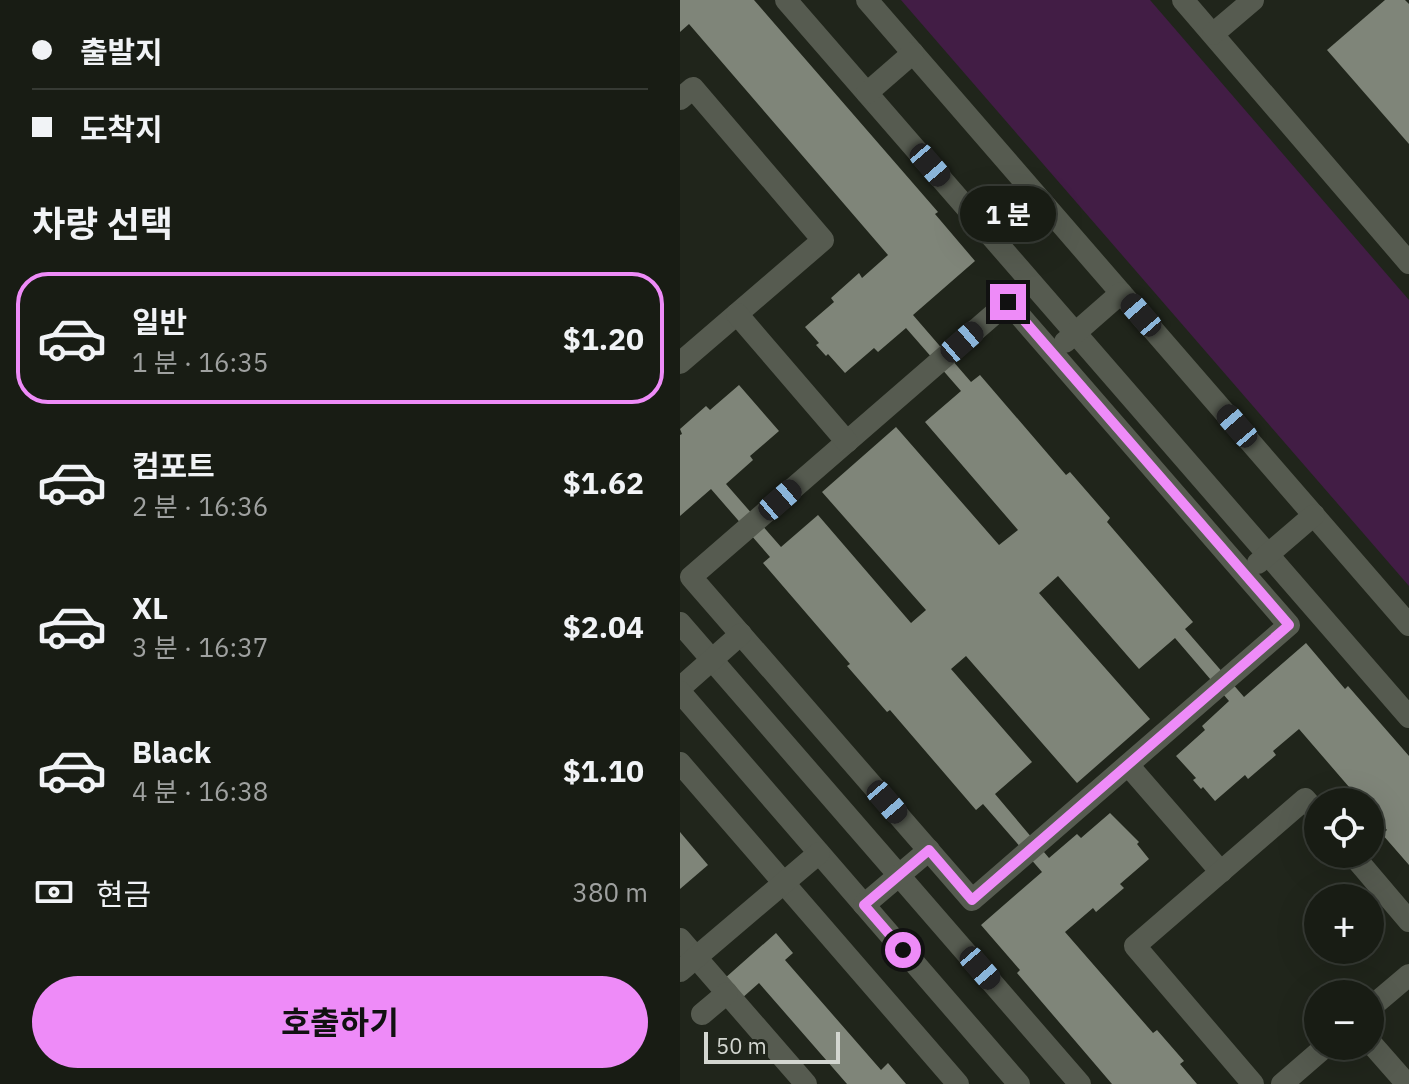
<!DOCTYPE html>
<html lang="ko">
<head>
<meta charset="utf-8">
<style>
  :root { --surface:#181c14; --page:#21251d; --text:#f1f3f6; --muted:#9fa1a0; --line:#363a34; --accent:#ee8bf8 }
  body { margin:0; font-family:"IBM Plex Sans","Noto Sans KR",sans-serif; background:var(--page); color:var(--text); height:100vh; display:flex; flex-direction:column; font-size:30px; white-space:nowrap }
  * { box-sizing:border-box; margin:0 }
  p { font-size:26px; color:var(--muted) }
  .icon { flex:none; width:44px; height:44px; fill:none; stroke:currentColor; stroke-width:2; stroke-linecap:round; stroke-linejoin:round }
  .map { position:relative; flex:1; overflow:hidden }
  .drawer { display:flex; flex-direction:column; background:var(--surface); width:680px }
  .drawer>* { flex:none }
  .top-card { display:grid; align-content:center; height:176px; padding:0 32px; background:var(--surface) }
  .fabs { position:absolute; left:624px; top:788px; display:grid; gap:16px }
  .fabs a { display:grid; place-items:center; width:80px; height:80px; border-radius:50%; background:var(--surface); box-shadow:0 8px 32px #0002,0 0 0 2px var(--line); font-size:40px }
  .scale { position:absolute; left:24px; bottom:20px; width:136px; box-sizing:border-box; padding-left:8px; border:4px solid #d3d6d0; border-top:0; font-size:22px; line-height:28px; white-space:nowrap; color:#d3d6d0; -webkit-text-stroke:6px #20251b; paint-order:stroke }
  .end { position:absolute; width:36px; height:36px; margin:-18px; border:10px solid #ee8bf8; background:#111; box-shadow:0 0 0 4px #111 }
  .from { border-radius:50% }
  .bubble { position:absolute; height:56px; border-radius:28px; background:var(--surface); box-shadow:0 8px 32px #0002,0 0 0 2px var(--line); font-size:26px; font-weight:700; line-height:56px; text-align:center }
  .car { position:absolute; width:24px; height:48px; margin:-24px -12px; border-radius:10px; box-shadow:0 0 6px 2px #0007; background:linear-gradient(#222 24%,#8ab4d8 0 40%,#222 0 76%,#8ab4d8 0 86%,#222 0) }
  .top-card b { display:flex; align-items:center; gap:28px; height:76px; font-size:30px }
  .top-card b+b { border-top:2px solid var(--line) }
  .top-card i { width:20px; height:20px; background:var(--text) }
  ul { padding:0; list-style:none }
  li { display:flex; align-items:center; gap:24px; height:132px; margin:0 16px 12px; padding:0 16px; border:4px solid transparent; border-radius:32px }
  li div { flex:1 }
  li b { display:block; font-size:30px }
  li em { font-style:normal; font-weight:700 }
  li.current { border-color:var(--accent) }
  li>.icon { width:72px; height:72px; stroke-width:1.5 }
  h2 { padding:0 32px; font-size:36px; line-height:96px }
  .pay { display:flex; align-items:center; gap:20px; height:88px; padding:0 32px; font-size:30px }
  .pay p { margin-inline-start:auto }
  .button { display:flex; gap:16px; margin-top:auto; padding:16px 32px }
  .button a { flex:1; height:92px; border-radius:48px; background:var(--accent); color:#111; font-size:32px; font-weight:700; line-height:92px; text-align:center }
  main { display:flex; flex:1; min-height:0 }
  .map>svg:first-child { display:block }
</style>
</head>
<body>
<main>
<section class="drawer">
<div class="top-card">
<b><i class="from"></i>출발지</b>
<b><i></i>도착지</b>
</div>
<h2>차량 선택</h2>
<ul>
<li class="current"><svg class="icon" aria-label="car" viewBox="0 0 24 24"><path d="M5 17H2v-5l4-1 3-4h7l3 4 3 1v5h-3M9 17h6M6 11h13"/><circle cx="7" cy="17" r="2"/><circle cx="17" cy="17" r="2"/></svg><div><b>일반</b><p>1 분 · 16:35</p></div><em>$1.20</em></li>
<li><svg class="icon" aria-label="car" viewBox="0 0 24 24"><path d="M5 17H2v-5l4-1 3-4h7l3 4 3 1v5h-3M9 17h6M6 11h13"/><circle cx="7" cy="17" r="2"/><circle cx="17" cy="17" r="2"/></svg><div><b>컴포트</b><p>2 분 · 16:36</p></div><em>$1.62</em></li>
<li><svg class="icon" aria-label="car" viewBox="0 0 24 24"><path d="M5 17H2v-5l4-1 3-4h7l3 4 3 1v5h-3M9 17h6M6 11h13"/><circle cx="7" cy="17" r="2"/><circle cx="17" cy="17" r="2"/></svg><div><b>XL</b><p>3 분 · 16:37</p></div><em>$2.04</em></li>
<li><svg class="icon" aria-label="car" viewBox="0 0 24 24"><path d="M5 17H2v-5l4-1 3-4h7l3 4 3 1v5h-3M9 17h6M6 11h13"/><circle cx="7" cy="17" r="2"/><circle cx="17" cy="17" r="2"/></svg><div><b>Black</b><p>4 분 · 16:38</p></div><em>$1.10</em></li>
</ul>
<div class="pay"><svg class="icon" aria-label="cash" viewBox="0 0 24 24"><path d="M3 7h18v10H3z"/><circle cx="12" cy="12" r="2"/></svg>현금<p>380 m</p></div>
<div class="button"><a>호출하기</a></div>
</section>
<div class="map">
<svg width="729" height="1084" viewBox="0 0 729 1084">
  <rect width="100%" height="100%" fill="#20251b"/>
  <polygon fill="#421d45" points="221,0 470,0 729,300 729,586"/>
  <g fill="#7f8579">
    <polygon points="0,0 74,0 258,212 255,214 295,261 233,315 291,382 300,375 386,475 390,472 430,518 427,522 513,622 505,629 564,697 626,643 665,689 668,686 729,756 729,865 702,834 707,830 690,811 690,802 682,802 619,729 593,751 596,755 568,779 565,775 535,801 523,787 521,789 513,780 516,778 496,756 525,730 522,726 549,701 495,638 459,669 378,576 359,593 470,719 397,783 286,656 271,669 352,762 315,794 369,858 397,834 401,838 430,813 459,842 457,844 469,859 440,884 444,888 416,912 413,908 385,932 473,1033 477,1030 504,1061 500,1064 517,1084 432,1084 337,973 340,970 301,925 362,872 303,804 296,810 210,710 207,712 167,666 170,664 83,563 90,557 31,489 0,516 0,435 2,434 0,429 26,406 30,410 59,385 99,431 70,456 73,460 46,484 101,547 138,515 231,623 246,610 142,492 216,427 319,545 338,530 245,422 281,391 226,328 198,352 194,348 165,373 148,354 146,356 136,345 139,343 125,327 154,302 151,298 179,273 182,278 208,255 9,24 0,32"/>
    <polygon points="705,0 725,0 729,4 729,144 647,50"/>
    <polygon points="0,832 28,865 0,889"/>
    <polygon points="96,933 113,953 105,960 201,1070 208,1063 226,1084 167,1084 79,983 61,999 44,979"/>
  </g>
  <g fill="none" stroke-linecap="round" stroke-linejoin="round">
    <g stroke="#565b50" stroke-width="22">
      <polyline points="106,0 729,717"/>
      <polyline points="187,0 729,625"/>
      <polyline points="503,0 729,263"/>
      <polyline points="533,34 573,0"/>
      <polyline points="187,93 233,53"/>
      <polyline points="0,99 13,88 143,240 0,363"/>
      <polygon points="328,302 609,625 292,900 11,577"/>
      <polyline points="57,314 167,442"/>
      <polyline points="385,342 441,293"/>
      <polyline points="578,563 634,515"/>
      <polyline points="0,623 400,1084"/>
      <polyline points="0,688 61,634"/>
      <polyline points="0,692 339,1084"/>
      <polyline points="0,763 278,1084"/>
      <polyline points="448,765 541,872"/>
      <polyline points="672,854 729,921"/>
      <polyline points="184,905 249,850"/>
      <polyline points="0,939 126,1084"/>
      <polyline points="0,971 139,853"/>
      <polyline points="690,1008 729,975"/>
      <polyline points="22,1014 47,993"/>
      <polyline points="690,1042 727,1084"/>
      <polyline points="573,1084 455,946 625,799 638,814"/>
      <polyline points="602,1084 646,1046"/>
    </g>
  </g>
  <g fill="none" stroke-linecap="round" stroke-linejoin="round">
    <polyline stroke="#ee8bf8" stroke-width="10" points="223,950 184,905 249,850 292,900 609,625 328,302"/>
  </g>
</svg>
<div class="fabs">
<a><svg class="icon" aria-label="locate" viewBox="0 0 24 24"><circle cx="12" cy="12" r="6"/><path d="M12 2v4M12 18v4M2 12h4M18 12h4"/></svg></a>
<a>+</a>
<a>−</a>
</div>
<div class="scale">50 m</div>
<i class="end from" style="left:223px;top:950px"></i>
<i class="end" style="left:328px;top:302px"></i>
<div class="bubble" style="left:280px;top:186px;width:96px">1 분</div>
<i class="car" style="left:250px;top:165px;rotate:139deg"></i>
<i class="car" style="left:461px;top:315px;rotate:319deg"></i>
<i class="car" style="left:282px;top:342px;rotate:49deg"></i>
<i class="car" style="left:557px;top:426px;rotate:319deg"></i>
<i class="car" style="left:100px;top:500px;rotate:49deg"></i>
<i class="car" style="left:207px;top:802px;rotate:139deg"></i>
<i class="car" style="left:300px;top:968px;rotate:139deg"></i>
</div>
</main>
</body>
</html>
